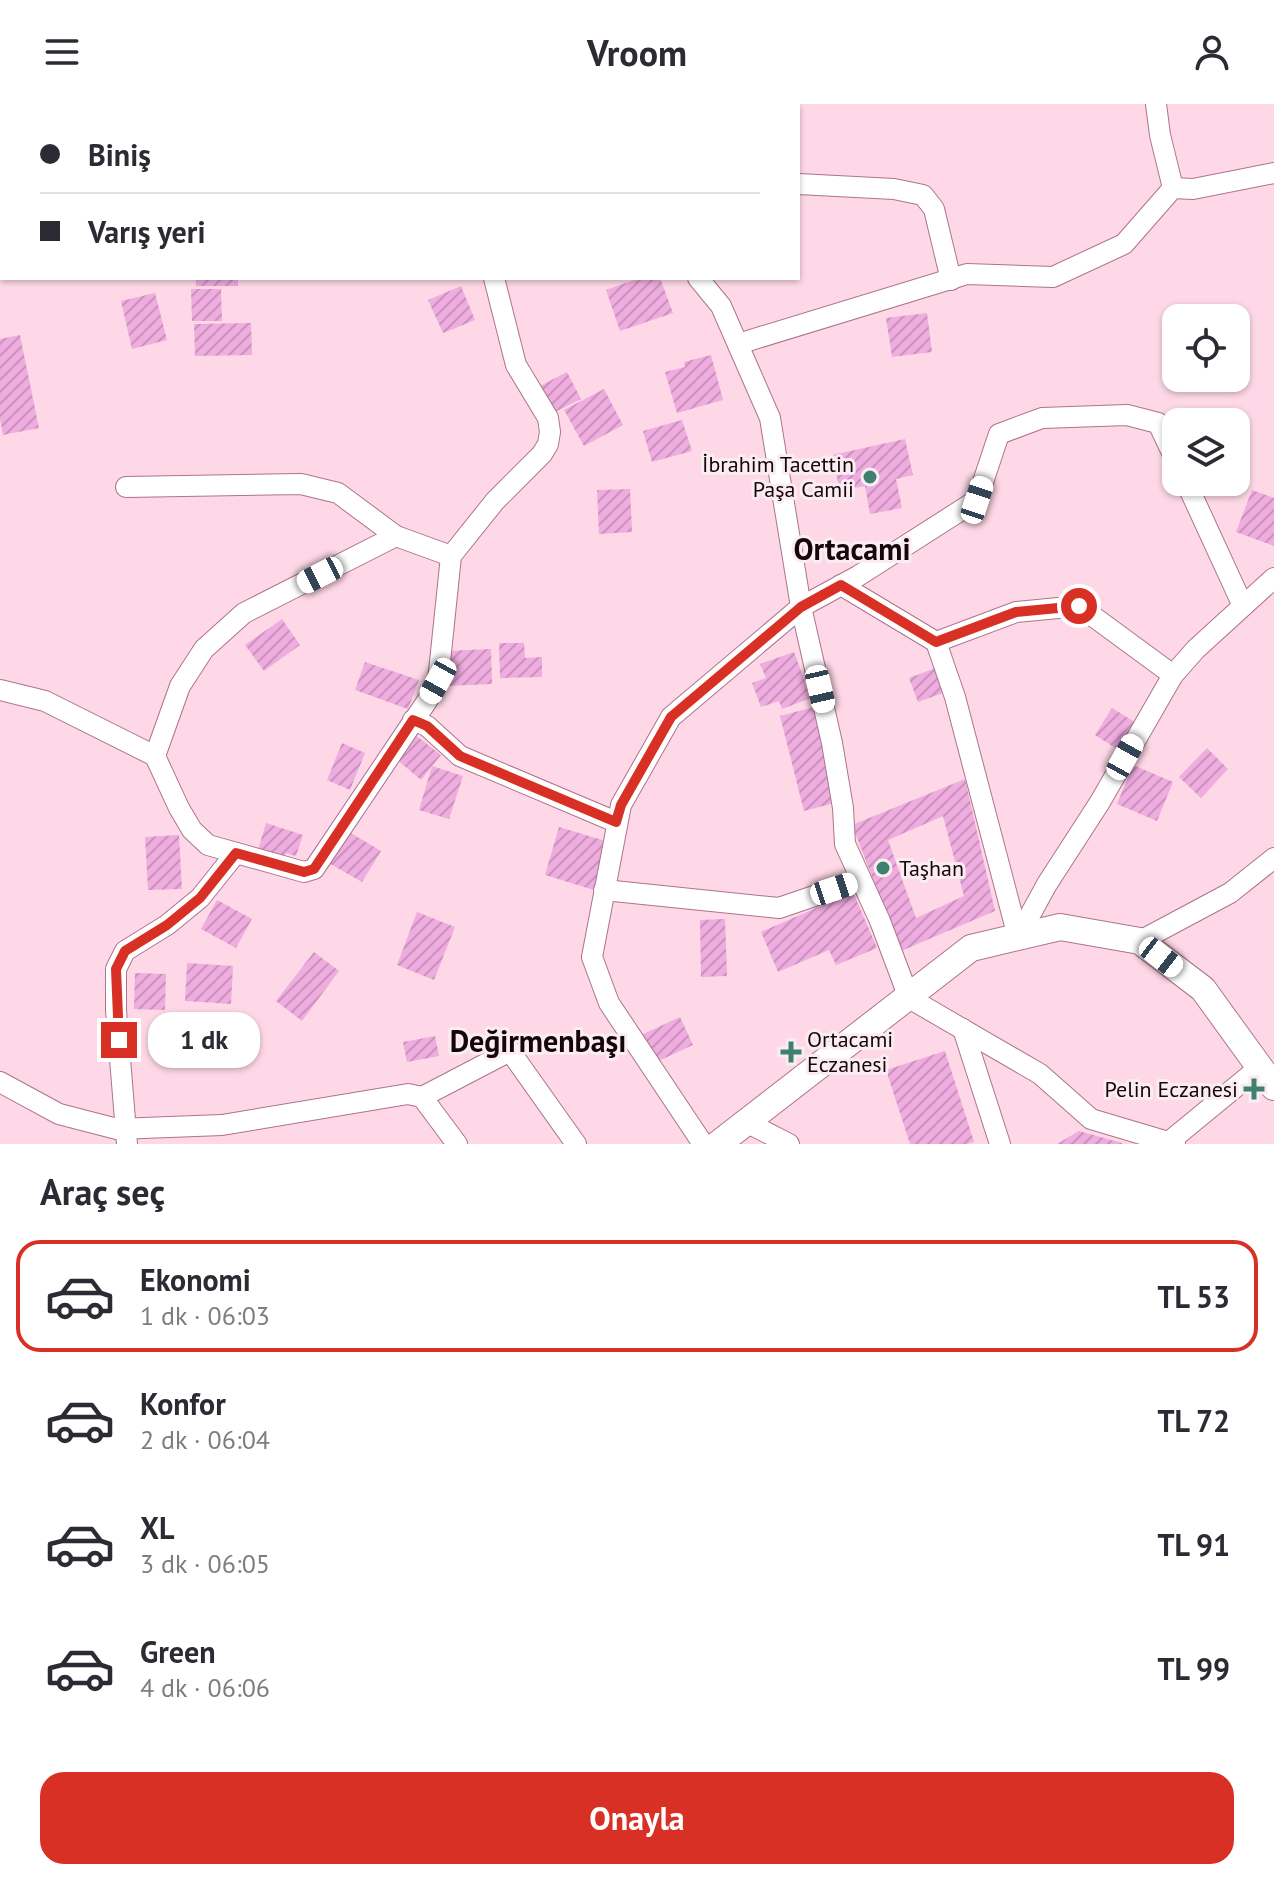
<!DOCTYPE html>
<html lang="tr">
<head>
<meta charset="utf-8">
<style>
  :root { --surface:#fff; --page:#f2f2f3; --text:#2b2b33; --muted:#7c7c81; --line:#e1e1e2; --accent:#d93025 }
  body { margin:0; font-family:"PT Sans",sans-serif; background:var(--page); color:var(--text); height:100vh; display:flex; flex-direction:column; font-size:30px; white-space:nowrap }
  * { box-sizing:border-box; margin:0 }
  p { font-size:26px; color:var(--muted) }
  .icon { flex:none; width:44px; height:44px; fill:none; stroke:currentColor; stroke-width:2; stroke-linecap:round; stroke-linejoin:round }
  .map { position:relative; height:1040px; overflow:hidden }
  .details { display:flex; flex-direction:column; background:var(--surface); flex:1 }
  .details>* { flex:none }
  .banner { position:absolute; left:0px; top:0px; width:800px; height:176px; box-shadow:0 2px 6px #0004; display:grid; align-content:center; height:176px; padding:0 40px; background:var(--surface) }
  .controls { position:absolute; left:1162px; top:200px; display:grid; gap:16px }
  .controls a { display:grid; place-items:center; width:88px; height:88px; border-radius:16px; background:var(--surface); box-shadow:0 2px 6px #0004; font-size:40px }
  .end { position:absolute; width:36px; height:36px; margin:-18px; border:10px solid #d93025; background:#fff; box-shadow:0 0 0 4px #fff }
  .from { border-radius:50% }
  .bubble { position:absolute; height:56px; border-radius:24px; background:var(--surface); box-shadow:0 2px 6px #0004; font-size:26px; font-weight:700; line-height:56px; text-align:center }
  .car { position:absolute; width:24px; height:48px; margin:-24px -12px; border-radius:10px; box-shadow:0 0 6px 2px #0007; background:linear-gradient(#fff 24%,#345 0 40%,#fff 0 76%,#345 0 86%,#fff 0) }
  .banner b { display:flex; align-items:center; gap:28px; height:76px; font-size:30px }
  .banner b+b { border-top:2px solid var(--line) }
  .banner i { width:20px; height:20px; background:var(--text) }
  ul { padding:0; list-style:none }
  li { display:flex; align-items:center; gap:24px; height:112px; margin:0 16px 12px; padding:0 24px; border:4px solid transparent; border-radius:24px }
  li div { flex:1 }
  li b { display:block; font-size:30px }
  li em { font-style:normal; font-weight:700 }
  li.active { border-color:var(--accent) }
  li>.icon { width:72px; height:72px; stroke-width:1.5 }
  h2 { padding:0 40px; font-size:36px; line-height:96px }
  .button { display:flex; gap:16px; margin-top:auto; padding:16px 40px }
  .button a { flex:1; height:92px; border-radius:24px; background:var(--accent); color:#fff; font-size:32px; font-weight:700; line-height:92px; text-align:center }
  header { display:flex; justify-content:space-between; align-items:center; height:104px; padding:0 40px; background:var(--surface); font-size:36px; font-weight:700 }
  .map>svg:first-child { display:block }
</style>
</head>
<body>
<header><svg class="icon" aria-label="menu" viewBox="0 0 24 24"><path d="M4 6h16M4 12h16M4 18h16"/></svg>Vroom<svg class="icon" aria-label="person" viewBox="0 0 24 24"><circle cx="12" cy="8" r="4"/><path d="M4 21q1-7 8-7t8 7"/></svg></header>
<div class="map">
<svg width="1274" height="1040" viewBox="0 0 1274 1040">
  <defs>
    <pattern id="building-hatch" width="6" height="6" patternUnits="userSpaceOnUse" patternTransform="scale(2)"><rect width="6" height="6" fill="#eeacdf"/><path d="M-1 1l2-2M0 6l6-6M5 7l2-2" fill="none" stroke="#cb92be"/></pattern>
  </defs>
  <rect width="100%" height="100%" fill="#fed8e6"/>
  <g fill="url(#building-hatch)" fill-rule="evenodd">
    <rect x="196" y="174" width="42" height="8"/>
    <polygon points="640,174 660,174 673,209 620,227 606,186"/>
    <polygon points="461,182 475,216 443,229 428,196"/>
    <polygon points="191,185 221,185 222,217 192,217"/>
    <polygon points="155,189 167,236 132,245 121,197"/>
    <polygon points="927,209 932,248 892,253 886,214"/>
    <polygon points="251,219 252,251 195,252 194,220"/>
    <polygon points="20,231 39,324 3,331 0,314 0,235"/>
    <polygon points="711,251 723,296 677,309 665,268 685,263 684,258"/>
    <polygon points="567,268 581,295 551,310 538,283"/>
    <polygon points="604,285 623,321 584,342 564,306"/>
    <polygon points="682,316 692,347 652,358 643,327"/>
    <polygon points="905,335 913,371 896,375 902,404 870,410 865,382 840,387 832,351"/>
    <polygon points="630,385 632,428 599,430 597,386"/>
    <polygon points="1252,386 1274,394 1274,442 1236,428"/>
    <polygon points="282,515 300,541 264,567 245,541"/>
    <polygon points="499,539 524,539 525,554 542,553 542,573 500,574"/>
    <polygon points="491,545 492,580 447,582 445,547"/>
    <polygon points="794,548 811,594 782,605 779,597 761,603 752,579 766,574 760,560"/>
    <polygon points="365,558 419,576 408,605 355,586"/>
    <polygon points="938,563 946,588 918,598 909,574"/>
    <polygon points="814,603 838,698 804,707 780,612"/>
    <polygon points="1112,604 1138,620 1120,647 1095,631"/>
    <polygon points="414,630 441,651 421,676 395,654"/>
    <polygon points="342,639 365,649 350,686 327,676"/>
    <polygon points="1207,644 1228,665 1201,694 1179,673"/>
    <polygon points="1133,661 1173,678 1157,717 1117,700"/>
    <polygon points="432,662 463,672 449,715 419,706"/>
    <path d="M965 675 995 807 901 847 852 721ZM943 712 964 792 916 814 888 736Z"/>
    <polygon points="266,719 303,731 296,752 286,749 283,761 256,753"/>
    <polygon points="559,723 609,738 594,786 545,771"/>
    <polygon points="346,726 381,747 362,778 327,758"/>
    <polygon points="179,731 182,785 148,786 145,733"/>
    <polygon points="853,788 877,844 836,861 829,846 778,868 761,828"/>
    <polygon points="217,796 252,815 236,844 201,825"/>
    <polygon points="417,808 455,823 434,876 397,861"/>
    <polygon points="725,815 727,872 701,873 700,816"/>
    <polygon points="314,848 339,867 302,917 276,897"/>
    <polygon points="187,859 233,862 231,900 185,897"/>
    <polygon points="135,869 166,870 165,906 134,905"/>
    <polygon points="680,913 693,941 652,960 639,932"/>
    <polygon points="435,932 439,952 407,958 403,938"/>
    <polygon points="945,947 974,1038 967,1040 910,1040 886,966"/>
    <polygon points="1079,1027 1122,1039 1122,1040 1057,1040"/>
  </g>
  <g fill="none" stroke-linecap="round" stroke-linejoin="round">
    <defs>
      <g id="minor">
        <polyline points="348,0 358,2"/>
        <polyline points="475,0 475,2"/>
        <polyline points="550,0 551,2"/>
        <polyline points="1156,0 1160,31 1173,84"/>
        <polyline points="88,2 90,0"/>
        <polyline points="413,2 423,0"/>
        <polyline points="0,69 2,68"/>
        <polyline points="798,80 894,85 923,91 934,105 951,176"/>
        <polyline points="1173,84 1193,85 1274,69"/>
        <polyline points="698,174 721,202 770,314 801,503 832,639 843,704 845,740 880,817 909,894 1040,970 1091,1015 1175,1040"/>
        <polyline points="738,240 967,170 1053,173 1124,140 1173,84"/>
        <polyline points="1186,378 1243,502"/>
        <polyline points="451,452 495,397 542,350 548,340 550,328 548,314 516,261 494,174"/>
        <polyline points="841,481 936,538 955,593 1018,833"/>
        <polyline points="936,538 1016,508 1079,502 1173,571"/>
        <polyline points="0,586 45,597 155,652 179,704 192,726 208,741 304,768 314,765 427,597 438,577 451,452 396,432 338,389 301,380 126,383"/>
        <polyline points="413,616 427,622 460,652 616,718"/>
        <polyline points="155,652 180,582 204,545 244,509 396,432"/>
        <polyline points="604,786 779,804 861,776"/>
        <polyline points="1018,833 1047,780 1100,698 1173,571 1196,545 1274,474"/>
        <polyline points="1140,837 1230,789 1274,754"/>
        <polyline points="963,925 1000,1040"/>
        <polyline points="0,978 59,1010 117,1025 222,1021 408,990 422,993 457,1040"/>
        <polyline points="422,993 510,947 576,1040"/>
        <polyline points="748,1019 789,1040"/>
        <polyline points="1170,1037 1260,963"/>
        <polyline points="127,1040 116,906 116,865 125,847 167,821 200,794 236,749"/>
        <polyline points="703,1040 609,899 592,853 621,701 671,613 801,503 858,472 977,396 999,330 1042,314 1127,311 1158,319 1176,357"/>
      </g>
      <polyline id="tertiary" points="718,1040 971,844 1060,823 1140,837 1203,885 1274,983"/>
    </defs>
    <use href="#minor" stroke="#ac748a" stroke-width="22"/>
    <use href="#tertiary" stroke="#ac748a" stroke-width="28"/>
    <use href="#minor" stroke="#fff" stroke-width="20"/>
    <use href="#tertiary" stroke="#fff" stroke-width="26"/>
  </g>
  <g fill="none" stroke-linecap="round" stroke-linejoin="round">
    <polyline stroke="#d93025" stroke-width="10" points="119,936 116,865 125,847 167,821 200,794 236,749 304,768 314,765 413,616 427,622 460,652 616,718 621,701 671,613 801,503 841,481 936,538 1016,508 1079,502"/>
  </g>
  <g fill="#408070" stroke="#faedf2" stroke-width="3">
    <circle cx="870" cy="373" r="8"/>
    <circle cx="883" cy="764" r="8"/>
    <path d="M787 936h8v8h8v8h-8v8h-8v-8h-8v-8h8z"/>
    <path d="M1250 973h8v8h8v8h-8v8h-8v-8h-8v-8h8z"/>
  </g>
  <g text-anchor="middle" dominant-baseline="central" stroke-width="6" stroke-linejoin="round" paint-order="stroke">
    <g font-size="22" fill="#17050c" stroke="#faedf2" text-anchor="end">
      <text x="854" y="360">İbrahim Tacettin<tspan x="854" dy="25">Paşa Camii</tspan></text>
      <text x="899" y="764" text-anchor="start">Taşhan</text>
      <text x="807" y="935" text-anchor="start">Ortacami<tspan x="807" dy="25">Eczanesi</tspan></text>
      <text x="1238" y="985">Pelin Eczanesi</text>
    </g>
    <g font-size="30" font-weight="bold" fill="#17050c" stroke="#faedf2">
      <text x="852" y="444">Ortacami</text>
      <text x="538" y="936">Değirmenbaşı</text>
    </g>
  </g>
</svg>
<div class="controls">
<a><svg class="icon" aria-label="locate" viewBox="0 0 24 24"><circle cx="12" cy="12" r="6"/><path d="M12 2v4M12 18v4M2 12h4M18 12h4"/></svg></a>
<a><svg class="icon" aria-label="layers" viewBox="0 0 24 24"><path d="M12 4l9 5-9 5-9-5zM3 14l9 5 9-5"/></svg></a>
</div>
<i class="end from" style="left:1079px;top:502px"></i>
<i class="end" style="left:119px;top:936px"></i>
<div class="bubble" style="left:148px;top:908px;width:112px">1 dk</div>
<i class="car" style="left:977px;top:396px;rotate:18deg"></i>
<i class="car" style="left:320px;top:471px;rotate:243deg"></i>
<i class="car" style="left:438px;top:577px;rotate:209deg"></i>
<i class="car" style="left:820px;top:585px;rotate:167deg"></i>
<i class="car" style="left:1125px;top:653px;rotate:29deg"></i>
<i class="car" style="left:834px;top:785px;rotate:72deg"></i>
<i class="car" style="left:1161px;top:853px;rotate:128deg"></i>
<div class="banner">
<b><i class="from"></i>Biniş</b>
<b><i></i>Varış yeri</b>
</div>
</div>
<section class="details">
<h2>Araç seç</h2>
<ul>
<li class="active"><svg class="icon" aria-label="car" viewBox="0 0 24 24"><path d="M5 17H2v-5l4-1 3-4h7l3 4 3 1v5h-3M9 17h6M6 11h13"/><circle cx="7" cy="17" r="2"/><circle cx="17" cy="17" r="2"/></svg><div><b>Ekonomi</b><p>1 dk · 06:03</p></div><em>TL 53</em></li>
<li><svg class="icon" aria-label="car" viewBox="0 0 24 24"><path d="M5 17H2v-5l4-1 3-4h7l3 4 3 1v5h-3M9 17h6M6 11h13"/><circle cx="7" cy="17" r="2"/><circle cx="17" cy="17" r="2"/></svg><div><b>Konfor</b><p>2 dk · 06:04</p></div><em>TL 72</em></li>
<li><svg class="icon" aria-label="car" viewBox="0 0 24 24"><path d="M5 17H2v-5l4-1 3-4h7l3 4 3 1v5h-3M9 17h6M6 11h13"/><circle cx="7" cy="17" r="2"/><circle cx="17" cy="17" r="2"/></svg><div><b>XL</b><p>3 dk · 06:05</p></div><em>TL 91</em></li>
<li><svg class="icon" aria-label="car" viewBox="0 0 24 24"><path d="M5 17H2v-5l4-1 3-4h7l3 4 3 1v5h-3M9 17h6M6 11h13"/><circle cx="7" cy="17" r="2"/><circle cx="17" cy="17" r="2"/></svg><div><b>Green</b><p>4 dk · 06:06</p></div><em>TL 99</em></li>
</ul>
<div class="button"><a>Onayla</a></div>
</section>
</body>
</html>
